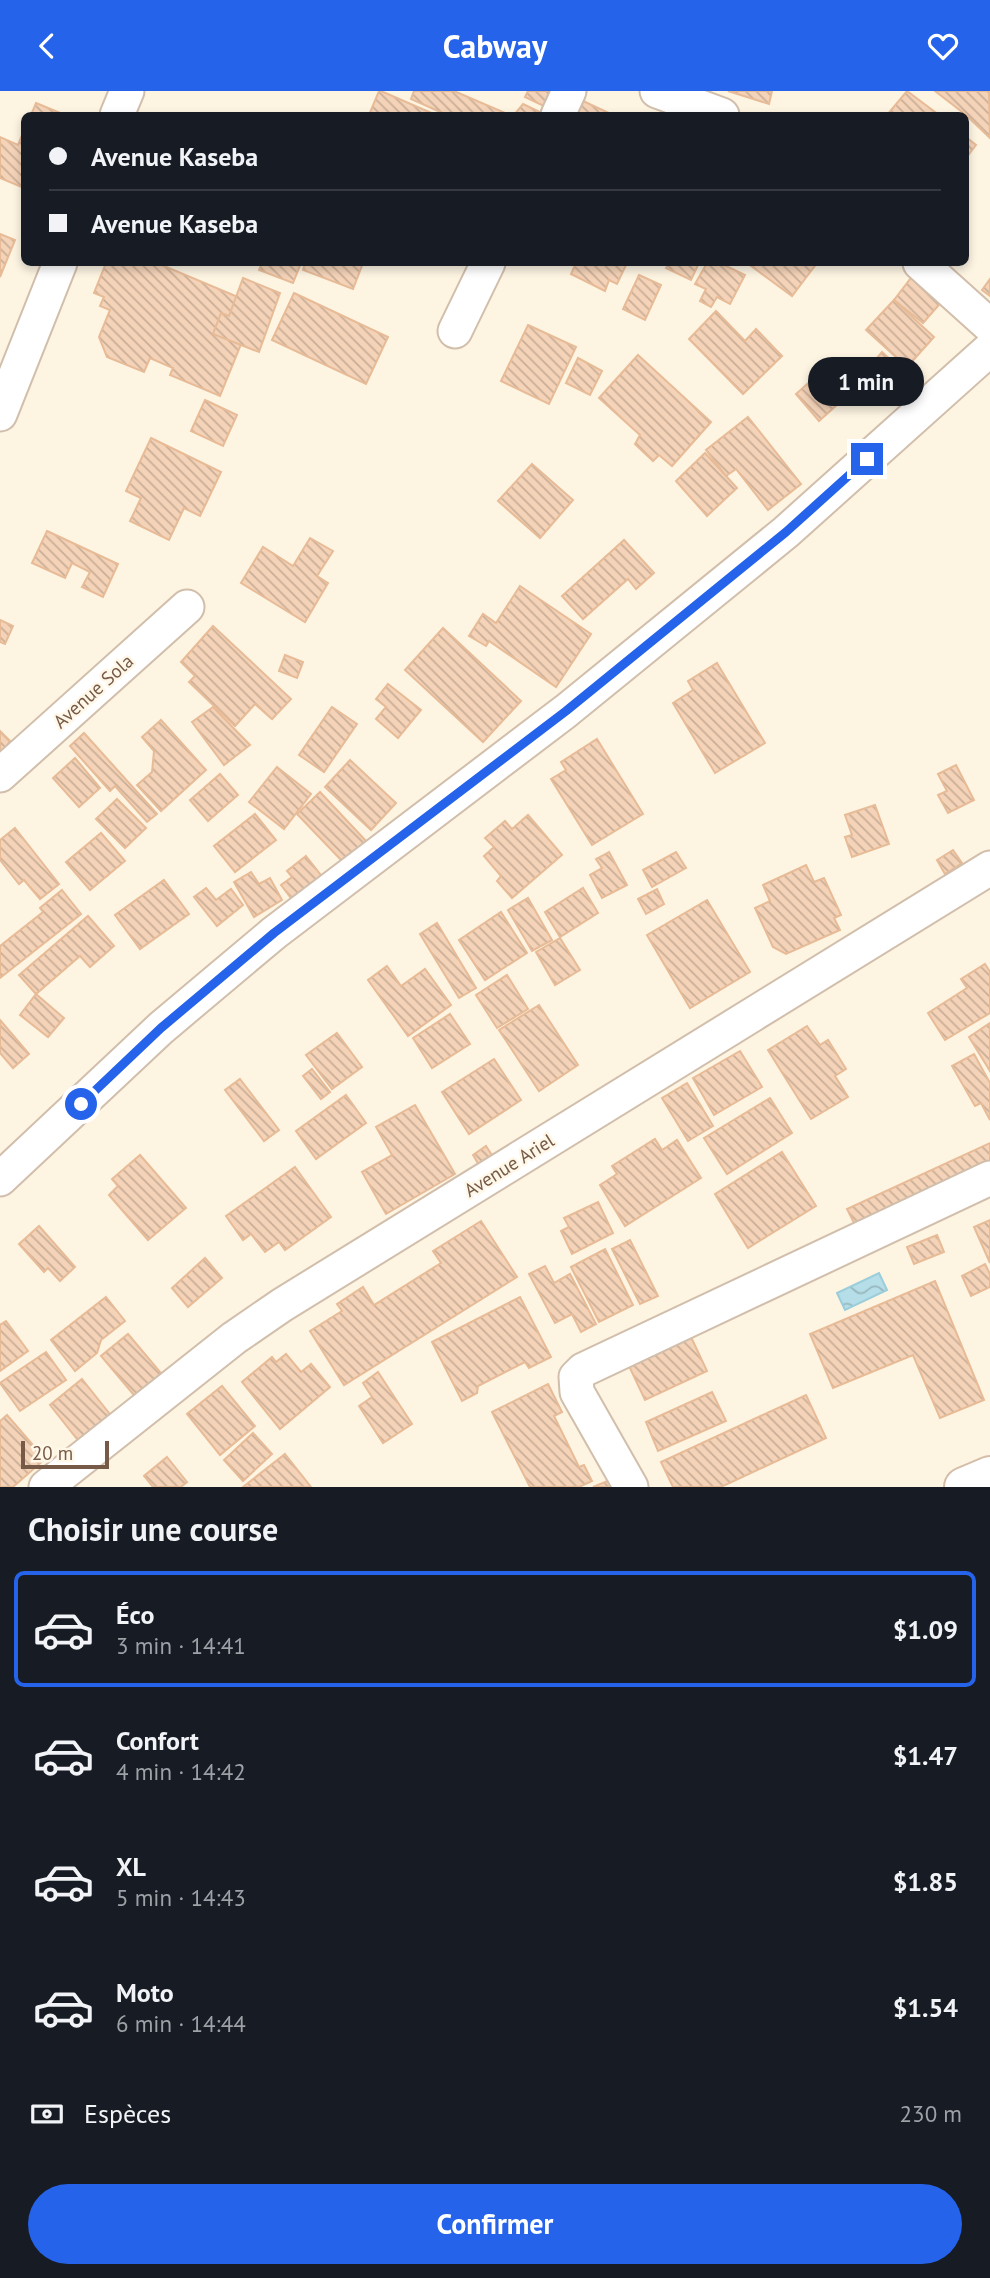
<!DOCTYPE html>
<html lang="fr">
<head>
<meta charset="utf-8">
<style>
  :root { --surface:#171b24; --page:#20242c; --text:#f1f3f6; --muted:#9ea1a6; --line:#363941; --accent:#2563eb }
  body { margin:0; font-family:"PT Sans",sans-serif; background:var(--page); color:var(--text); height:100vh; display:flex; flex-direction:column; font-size:26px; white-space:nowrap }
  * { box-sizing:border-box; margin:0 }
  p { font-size:23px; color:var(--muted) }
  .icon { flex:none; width:38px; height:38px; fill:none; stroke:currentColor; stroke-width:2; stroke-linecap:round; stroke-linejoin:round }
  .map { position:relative; height:1396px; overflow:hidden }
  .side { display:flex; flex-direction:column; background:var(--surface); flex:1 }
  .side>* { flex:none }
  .hud { position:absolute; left:21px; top:21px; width:948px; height:154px; border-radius:10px; box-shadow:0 4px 10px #0003; display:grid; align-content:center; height:154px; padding:0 28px; background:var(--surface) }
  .scale { position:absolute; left:21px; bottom:18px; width:88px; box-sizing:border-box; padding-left:7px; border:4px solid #765a47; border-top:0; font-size:19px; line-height:24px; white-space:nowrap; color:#765a47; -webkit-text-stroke:5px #fff8e9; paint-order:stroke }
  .end { position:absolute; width:32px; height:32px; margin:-16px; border:9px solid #2563eb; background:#fff; box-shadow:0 0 0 4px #fff }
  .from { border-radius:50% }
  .bubble { position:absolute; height:49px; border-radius:24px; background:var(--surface); box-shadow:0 4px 10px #0003; font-size:23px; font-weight:700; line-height:49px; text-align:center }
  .hud b { display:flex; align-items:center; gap:24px; height:66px; font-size:26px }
  .hud b+b { border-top:2px solid var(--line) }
  .hud i { width:18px; height:18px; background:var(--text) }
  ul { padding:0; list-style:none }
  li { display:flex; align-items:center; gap:21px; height:116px; margin:0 14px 10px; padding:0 14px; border:4px solid transparent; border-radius:10px }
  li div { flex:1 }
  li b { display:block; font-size:26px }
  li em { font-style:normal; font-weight:700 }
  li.on { border-color:var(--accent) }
  li>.icon { width:63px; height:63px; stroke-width:1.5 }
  h2 { padding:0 28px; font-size:32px; line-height:84px }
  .pay { display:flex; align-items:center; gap:18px; height:77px; padding:0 28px; font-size:26px }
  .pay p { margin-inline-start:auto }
  .primary-button { display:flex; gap:14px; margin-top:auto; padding:14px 28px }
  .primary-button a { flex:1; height:80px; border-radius:42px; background:var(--accent); color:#fff; font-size:28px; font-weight:700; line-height:80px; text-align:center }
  header { display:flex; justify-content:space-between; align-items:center; height:91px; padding:0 28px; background:var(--accent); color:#fff; font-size:32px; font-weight:700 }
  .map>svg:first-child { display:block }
</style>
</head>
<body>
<header><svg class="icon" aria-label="back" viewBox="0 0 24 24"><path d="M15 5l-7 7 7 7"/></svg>Cabway<svg class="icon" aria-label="heart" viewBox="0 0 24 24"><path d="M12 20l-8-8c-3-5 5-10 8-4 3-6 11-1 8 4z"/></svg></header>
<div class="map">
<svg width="990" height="1396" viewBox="0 0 990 1396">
  <defs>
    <pattern id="water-waves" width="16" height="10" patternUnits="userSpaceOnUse" patternTransform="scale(1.75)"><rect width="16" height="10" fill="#b5dee8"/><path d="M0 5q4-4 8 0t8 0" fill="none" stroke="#98b7be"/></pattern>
    <pattern id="building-back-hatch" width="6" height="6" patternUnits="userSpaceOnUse" patternTransform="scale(1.75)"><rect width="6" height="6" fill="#f4d3b8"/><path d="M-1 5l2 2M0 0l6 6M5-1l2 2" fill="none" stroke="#caae97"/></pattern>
  </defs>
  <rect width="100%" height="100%" fill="#fdf4e2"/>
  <polygon fill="url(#water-waves)" stroke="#9bcdda" stroke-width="2" points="879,1182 887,1199 845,1219 837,1202"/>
  <g fill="url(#building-back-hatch)" stroke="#e8bb97" stroke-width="2">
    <polygon points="379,0 381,0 436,24 369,24"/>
    <polygon points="414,0 454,0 510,24 447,24 411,8"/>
    <polygon points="528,0 558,0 550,18 525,6"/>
    <polygon points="728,0 772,0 769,13"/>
    <polygon points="907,0 939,24 887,24"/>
    <polygon points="935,0 989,0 990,47 966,24"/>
    <polygon points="583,10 613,24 575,24"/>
    <polygon points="36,12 65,24 31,24"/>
    <polygon points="523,13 544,23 543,24 514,24"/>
    <polygon points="24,39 24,97 0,87 0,46 18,54"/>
    <polygon points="966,46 976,54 966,67"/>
    <polygon points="0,143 15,149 0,186"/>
    <polygon points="106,172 157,172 257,214 220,305 170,284 173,277 150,267 144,281 107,266 99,246 110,219 100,215 104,206 94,202"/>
    <polygon points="262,172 301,172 293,192 259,179"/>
    <polygon points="305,172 363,172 353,198 303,179"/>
    <polygon points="576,172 627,172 617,193 609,189 605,200 571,183"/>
    <polygon points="669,172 699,172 691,189 666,177"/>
    <polygon points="707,172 720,172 745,184 730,213 717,206 711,216 700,210 706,198 695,193"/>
    <polygon points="747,172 817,172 792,205"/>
    <polygon points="914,183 944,208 923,232 894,209"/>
    <polygon points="639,184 661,194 645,229 623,218"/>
    <polygon points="243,187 280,202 259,261 213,243 221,222 229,225"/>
    <polygon points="990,188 990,205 982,199"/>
    <polygon points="294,202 388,246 366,293 272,249"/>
    <polygon points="894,209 934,246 907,276 866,239"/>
    <polygon points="716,220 745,250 756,238 782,265 743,303 689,248"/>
    <polygon points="528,234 576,256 549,313 501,290"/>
    <polygon points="882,261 923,298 913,310 872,273"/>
    <polygon points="638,264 711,331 672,375 659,364 653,370 635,353 640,344 599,307"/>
    <polygon points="578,267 602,280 590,304 566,292"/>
    <polygon points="834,269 858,295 819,330 796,303"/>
    <polygon points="205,309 237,324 223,355 191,340"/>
    <polygon points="748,326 801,393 768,419 736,378 726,385 706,359"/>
    <polygon points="151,347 221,381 200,425 184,417 169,449 130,430 141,407 126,400"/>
    <polygon points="705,362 737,397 707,425 676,390"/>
    <polygon points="532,373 573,409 540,447 498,410"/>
    <polygon points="47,440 118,473 103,506 82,496 90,481 72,472 65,487 32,472"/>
    <polygon points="310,447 333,460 317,485 328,492 305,531 241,492 263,456 293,475"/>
    <polygon points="624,449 654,482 636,498 628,488 583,528 562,505"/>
    <polygon points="520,495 591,543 556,596 489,550 486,555 469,545 483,523 496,532"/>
    <polygon points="0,529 13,535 5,553 0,551"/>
    <polygon points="213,535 291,608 272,628 255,613 235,635 189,591 195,585 181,571"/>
    <polygon points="443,537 521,610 483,651 405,579"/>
    <polygon points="285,564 303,571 297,587 279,580"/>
    <polygon points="717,572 765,652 715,682 673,612 693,599 688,590"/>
    <polygon points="388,593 421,619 398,647 376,628 386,616 376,608"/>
    <polygon points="213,616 250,654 224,674 192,631"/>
    <polygon points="332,616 357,633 324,681 299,664"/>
    <polygon points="161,629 206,679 161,720 137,694 152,681 154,660 142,646"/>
    <polygon points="0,640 10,650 0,666"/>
    <polygon points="84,642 157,723 147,731 115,695 110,700 70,655"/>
    <polygon points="597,648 643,723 592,754 551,688 566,679 561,671"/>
    <polygon points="75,667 100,697 79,716 53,687"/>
    <polygon points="350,669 396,712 371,739 325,696"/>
    <polygon points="956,674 974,709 948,722 938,704 947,700 938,683"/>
    <polygon points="277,676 311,703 284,738 249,711"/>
    <polygon points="220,683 238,704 208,730 190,709"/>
    <polygon points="320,701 367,751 344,772 297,723"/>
    <polygon points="117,708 146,737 125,757 96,728"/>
    <polygon points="875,714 889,753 852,766 845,746 852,744 845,724"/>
    <polygon points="255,723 276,749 235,781 214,755"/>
    <polygon points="528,724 562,764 512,807 497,790 501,785 484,765 494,756 485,747 505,730 512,738"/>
    <polygon points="15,737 59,793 40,808 24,789 19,793 0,769 0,749"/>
    <polygon points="101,742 125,770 90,799 66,771"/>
    <polygon points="953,759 962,772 945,783 937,769"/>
    <polygon points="609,761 627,794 602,807 590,784 602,777 596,768"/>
    <polygon points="676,761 686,777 652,796 643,779"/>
    <polygon points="306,765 324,788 294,811 281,794 292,786 287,780"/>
    <polygon points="806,774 814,791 824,787 841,824 834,827 840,839 786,863 773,856 755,817 770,810 763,794"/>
    <polygon points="251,781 259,793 270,787 282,809 254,826 234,791"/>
    <polygon points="164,789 189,823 140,858 115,824"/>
    <polygon points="206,797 216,809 231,798 243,814 217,835 194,806"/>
    <polygon points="583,797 598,822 560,846 545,821"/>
    <polygon points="657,798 664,813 646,823 638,808"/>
    <polygon points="62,799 81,823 0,887 0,855 43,821 40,817"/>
    <polygon points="528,807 552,849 532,860 508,819"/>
    <polygon points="707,809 750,881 690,917 647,844"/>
    <polygon points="501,821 527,862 485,889 459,849"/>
    <polygon points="88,825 114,855 90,876 80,865 36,903 19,884"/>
    <polygon points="437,832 476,897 459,907 420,843"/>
    <polygon points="560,847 580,879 555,894 536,861"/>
    <polygon points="985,873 990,881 990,922 945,949 928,922 967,897 961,888"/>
    <polygon points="387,875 401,895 425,878 451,914 408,945 368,889"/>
    <polygon points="507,884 528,918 497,937 476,904"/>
    <polygon points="36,903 64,927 48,946 20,924"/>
    <polygon points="539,914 578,974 539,1000 499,939"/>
    <polygon points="450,923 470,953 432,977 413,947"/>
    <polygon points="0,929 29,963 13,977 0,962"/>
    <polygon points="990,932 990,980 969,946"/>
    <polygon points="807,935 820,954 828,949 846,978 835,985 848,1006 811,1028 768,959"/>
    <polygon points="337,942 362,976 332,998 306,964"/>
    <polygon points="740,960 762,996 714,1024 693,987"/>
    <polygon points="974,963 990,992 990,1029 981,1012 975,1015 952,975"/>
    <polygon points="494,968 521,1009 469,1043 442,1001"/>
    <polygon points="312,978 330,1001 321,1008 303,985"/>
    <polygon points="240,988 279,1039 264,1050 225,999"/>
    <polygon points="687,992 713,1035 688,1050 662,1007"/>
    <polygon points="346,1004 366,1032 316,1068 296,1040"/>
    <polygon points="770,1007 792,1042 727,1083 704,1047"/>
    <polygon points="415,1014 455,1083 386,1123 362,1081 392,1064 376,1036"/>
    <polygon points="655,1048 662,1059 677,1049 701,1087 625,1135 600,1094 617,1083 612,1075"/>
    <polygon points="990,1052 990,1078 858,1140 847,1118"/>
    <polygon points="486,1055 499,1075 485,1084 473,1064"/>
    <polygon points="782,1061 816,1115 748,1157 715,1103"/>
    <polygon points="140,1064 186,1117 148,1149 109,1104 118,1095 112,1088"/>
    <polygon points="295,1076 331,1126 285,1159 279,1151 265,1161 251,1143 243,1149 226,1125"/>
    <polygon points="598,1111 613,1142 572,1163 561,1140 569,1136 564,1127"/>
    <polygon points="990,1129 990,1172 974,1136"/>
    <polygon points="481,1130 517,1186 344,1294 310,1240 342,1220 337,1213 363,1196 374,1214 441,1172 433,1160"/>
    <polygon points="39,1135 75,1176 60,1190 48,1177 44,1181 19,1153"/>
    <polygon points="937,1144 944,1161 914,1173 907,1156"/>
    <polygon points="630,1149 658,1205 640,1213 612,1158"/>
    <polygon points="605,1158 633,1214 599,1231 571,1176"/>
    <polygon points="205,1167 222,1187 188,1216 172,1197"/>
    <polygon points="985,1173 990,1183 990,1196 971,1205 962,1185"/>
    <polygon points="545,1175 554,1192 570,1183 596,1233 581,1241 572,1223 555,1232 529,1183"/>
    <polygon points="935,1190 984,1309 940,1327 913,1264 833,1297 810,1243"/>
    <polygon points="106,1206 125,1230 101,1249 97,1262 75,1280 51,1249"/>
    <polygon points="520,1206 551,1266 529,1277 525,1271 478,1295 477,1302 462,1310 432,1251"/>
    <polygon points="6,1230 28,1260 0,1280 0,1234"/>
    <polygon points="128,1243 166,1288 139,1310 101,1265"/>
    <polygon points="691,1246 707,1280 645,1309 629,1275"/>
    <polygon points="46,1261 66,1289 20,1320 0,1292"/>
    <polygon points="286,1263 301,1281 311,1273 330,1296 280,1338 242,1291 272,1266 276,1271"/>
    <polygon points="378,1281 412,1333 383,1352 359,1315 372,1306 363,1292"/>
    <polygon points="82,1288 113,1327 81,1353 50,1314"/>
    <polygon points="548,1293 562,1321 554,1325 579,1376 584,1374 592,1390 579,1396 530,1396 492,1321"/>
    <polygon points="222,1295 255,1335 220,1364 187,1323"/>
    <polygon points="712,1301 726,1330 658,1360 646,1331"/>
    <polygon points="806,1304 826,1347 721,1396 673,1396 661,1371"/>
    <polygon points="7,1324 45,1368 13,1396 0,1396 0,1330"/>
    <polygon points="253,1342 272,1363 243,1390 224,1369"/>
    <polygon points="285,1363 311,1396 243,1396"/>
    <polygon points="167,1366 187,1391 181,1396 153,1396 144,1385"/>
    <polygon points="615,1387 619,1396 593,1396"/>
  </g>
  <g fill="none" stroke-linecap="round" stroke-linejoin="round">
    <defs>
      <g id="street">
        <polyline points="657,0 722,24"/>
        <polyline points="117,24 127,0"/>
        <polyline points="558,24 569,0"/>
        <polyline points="920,172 990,235"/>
        <polyline points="455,240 488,172"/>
        <polyline points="0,323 60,172"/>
        <polyline points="0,684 187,516"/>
        <polyline points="0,1088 161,937 274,842 566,620 786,441 990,258"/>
        <polyline points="46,1396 234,1247 282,1214 990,777"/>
        <polyline points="631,1396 577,1301 576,1286 583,1279 990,1087"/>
      </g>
      <polyline id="secondary" points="964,1396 990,1385"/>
    </defs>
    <use href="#street" stroke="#d1beab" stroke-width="37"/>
    <use href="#secondary" stroke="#d4bea8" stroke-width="42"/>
    <use href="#street" stroke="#fff" stroke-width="33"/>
    <use href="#secondary" stroke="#fff" stroke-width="38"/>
  </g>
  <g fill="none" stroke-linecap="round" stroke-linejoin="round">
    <polyline stroke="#2563eb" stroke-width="9" points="81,1013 161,937 274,842 566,620 786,441 867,368"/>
  </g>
  <g text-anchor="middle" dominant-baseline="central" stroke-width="5" stroke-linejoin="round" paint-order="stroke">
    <g font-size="19" fill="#765a47" stroke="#fff8e9">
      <text transform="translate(93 600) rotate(-42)">Avenue Sola</text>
      <text transform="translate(509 1074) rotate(-32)">Avenue Ariel</text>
    </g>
  </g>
</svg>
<div class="scale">20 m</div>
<i class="end from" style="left:81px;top:1013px"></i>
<i class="end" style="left:867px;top:368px"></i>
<div class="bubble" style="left:808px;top:266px;width:116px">1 min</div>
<div class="hud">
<b><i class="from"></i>Avenue Kaseba</b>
<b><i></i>Avenue Kaseba</b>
</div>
</div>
<section class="side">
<h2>Choisir une course</h2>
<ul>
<li class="on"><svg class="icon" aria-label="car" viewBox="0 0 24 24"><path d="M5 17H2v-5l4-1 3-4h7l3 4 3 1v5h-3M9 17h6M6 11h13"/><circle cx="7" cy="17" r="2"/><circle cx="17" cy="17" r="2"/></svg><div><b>Éco</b><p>3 min · 14:41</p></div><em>$1.09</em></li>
<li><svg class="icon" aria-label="car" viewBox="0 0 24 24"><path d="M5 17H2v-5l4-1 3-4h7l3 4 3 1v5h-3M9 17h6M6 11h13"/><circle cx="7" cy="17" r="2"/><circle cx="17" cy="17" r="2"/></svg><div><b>Confort</b><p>4 min · 14:42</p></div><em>$1.47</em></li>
<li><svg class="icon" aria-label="car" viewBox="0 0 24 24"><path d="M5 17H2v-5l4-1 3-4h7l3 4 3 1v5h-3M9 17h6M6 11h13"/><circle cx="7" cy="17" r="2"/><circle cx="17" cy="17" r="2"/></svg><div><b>XL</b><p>5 min · 14:43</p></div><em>$1.85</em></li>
<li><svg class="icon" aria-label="car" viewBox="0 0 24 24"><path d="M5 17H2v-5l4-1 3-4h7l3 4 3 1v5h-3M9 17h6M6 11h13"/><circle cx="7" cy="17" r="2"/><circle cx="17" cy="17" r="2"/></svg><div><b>Moto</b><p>6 min · 14:44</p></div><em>$1.54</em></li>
</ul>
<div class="pay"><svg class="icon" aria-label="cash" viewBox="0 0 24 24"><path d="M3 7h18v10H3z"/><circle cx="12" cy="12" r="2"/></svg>Espèces<p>230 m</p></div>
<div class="primary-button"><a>Confirmer</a></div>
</section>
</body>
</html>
